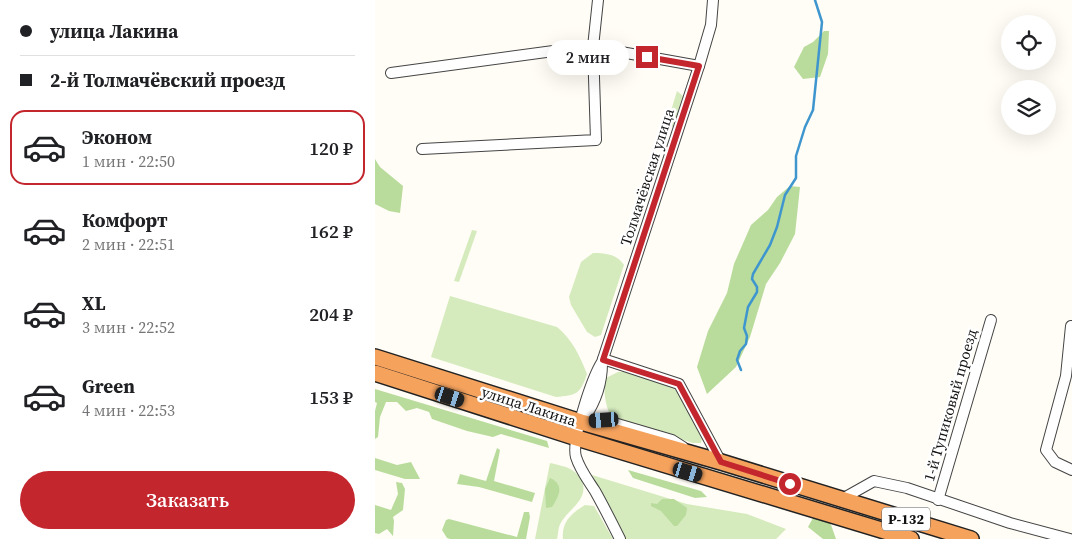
<!DOCTYPE html>
<html lang="ru">
<head>
<meta charset="utf-8">
<style>
  :root { --surface:#fff; --page:#f6f6f6; --text:#202124; --muted:#757577; --line:#e0e0e0; --accent:#c4262e }
  body { margin:0; font-family:"Source Serif 4",serif; background:var(--page); color:var(--text); height:100vh; display:flex; flex-direction:column; font-size:19px; white-space:nowrap }
  * { box-sizing:border-box; margin:0 }
  p { font-size:16px; color:var(--muted) }
  .icon { flex:none; width:28px; height:28px; fill:none; stroke:currentColor; stroke-width:2; stroke-linecap:round; stroke-linejoin:round }
  .map { position:relative; flex:1; overflow:hidden }
  .side { display:flex; flex-direction:column; background:var(--surface); width:375px }
  .side>* { flex:none }
  .top-card { display:grid; align-content:center; height:110px; padding:0 20px; background:var(--surface) }
  .controls { position:absolute; left:626px; top:15px; display:grid; gap:10px }
  .controls a { display:grid; place-items:center; width:55px; height:55px; border-radius:50%; background:var(--surface); box-shadow:0 5px 20px #0002; font-size:25px }
  .end { position:absolute; width:22px; height:22px; margin:-11px; border:6px solid #c4262e; background:#fff; box-shadow:0 0 0 2px #fff }
  .from { border-radius:50% }
  .bubble { position:absolute; height:35px; border-radius:18px; background:var(--surface); box-shadow:0 5px 20px #0002; font-size:16px; font-weight:600; line-height:35px; text-align:center }
  .car { position:absolute; width:15px; height:30px; margin:-15px -8px; border-radius:6px; box-shadow:0 0 4px 1px #0007; background:linear-gradient(#222 24%,#8ab4d8 0 40%,#222 0 76%,#8ab4d8 0 86%,#222 0) }
  .top-card b { display:flex; align-items:center; gap:18px; height:48px; font-size:19px }
  .top-card b+b { border-top:1px solid var(--line) }
  .top-card i { width:12px; height:12px; background:var(--text) }
  ul { padding:0; list-style:none }
  li { display:flex; align-items:center; gap:15px; height:75px; margin:0 10px 8px; padding:0 10px; border:2px solid transparent; border-radius:15px }
  li div { flex:1 }
  li b { display:block; font-size:19px }
  li em { font-style:normal; font-weight:600 }
  li.active { border-color:var(--accent) }
  li>.icon { width:45px; height:45px; stroke-width:1.5 }
  .action { display:flex; gap:10px; margin-top:auto; padding:10px 20px }
  .action a { flex:1; height:58px; border-radius:30px; background:var(--accent); color:#fff; font-size:20px; font-weight:600; line-height:58px; text-align:center }
  main { display:flex; flex:1; min-height:0 }
  .map>svg:first-child { display:block }
</style>
</head>
<body>
<main>
<section class="side">
<div class="top-card">
<b><i class="from"></i>улица Лакина</b>
<b><i></i>2-й Толмачёвский проезд</b>
</div>
<ul>
<li class="active"><svg class="icon" aria-label="car" viewBox="0 0 24 24"><path d="M5 17H2v-5l4-1 3-4h7l3 4 3 1v5h-3M9 17h6M6 11h13"/><circle cx="7" cy="17" r="2"/><circle cx="17" cy="17" r="2"/></svg><div><b>Эконом</b><p>1 мин · 22:50</p></div><em>120 ₽</em></li>
<li><svg class="icon" aria-label="car" viewBox="0 0 24 24"><path d="M5 17H2v-5l4-1 3-4h7l3 4 3 1v5h-3M9 17h6M6 11h13"/><circle cx="7" cy="17" r="2"/><circle cx="17" cy="17" r="2"/></svg><div><b>Комфорт</b><p>2 мин · 22:51</p></div><em>162 ₽</em></li>
<li><svg class="icon" aria-label="car" viewBox="0 0 24 24"><path d="M5 17H2v-5l4-1 3-4h7l3 4 3 1v5h-3M9 17h6M6 11h13"/><circle cx="7" cy="17" r="2"/><circle cx="17" cy="17" r="2"/></svg><div><b>XL</b><p>3 мин · 22:52</p></div><em>204 ₽</em></li>
<li><svg class="icon" aria-label="car" viewBox="0 0 24 24"><path d="M5 17H2v-5l4-1 3-4h7l3 4 3 1v5h-3M9 17h6M6 11h13"/><circle cx="7" cy="17" r="2"/><circle cx="17" cy="17" r="2"/></svg><div><b>Green</b><p>4 мин · 22:53</p></div><em>153 ₽</em></li>
</ul>
<div class="action"><a>Заказать</a></div>
</section>
<div class="map">
<svg width="697" height="539" viewBox="0 0 697 539">
  <rect width="100%" height="100%" fill="#fffdf5"/>
  <g fill="#d5ebbd">
    <polygon points="302,91 308,96 298,127 291,127"/>
    <polygon points="97,230 102,231 84,282 79,281"/>
    <path d="M218 253C230 253 242 254 249 265L226 335 220 337 212 332 196 305 194 297 206 262Z"/>
    <path d="M75 296 182 327C197 339 205 356 212 374 205 395 201 395 181 397L56 357Z"/>
    <path d="M243 372H249L297 386 305 394 327 439 326 443H318L236 417C230 404 228 392 231 378Z"/>
    <path d="M175 463C188 466 201 468 207 481 215 501 189 511 184 527 183 531 183 535 182 539H160Z"/>
    <polygon points="217,475 312,504 372,514 411,529 401,539 250,539"/>
    <path d="M210 505 219 506 238 539H188C186 522 197 513 210 505Z"/>
  </g>
  <g fill="#b9dc9c">
    <polygon points="449,31 454,31 453,54 445,77 428,79 419,67 429,47 438,42"/>
    <polygon points="0,159 5,167 28,186 25,213 14,211 0,204"/>
    <polygon points="415,186 425,187 420,234 405,263 391,284 375,337 361,367 332,394 322,367 333,331 352,293 359,264 376,225 393,210 402,197"/>
    <polygon points="0,389 172,441 174,448 126,434 118,437 92,431 57,419 54,412 42,408 31,411 22,402 11,402 5,417 3,437 0,439 0,411 2,403 0,402"/>
    <polygon points="122,448 125,450 119,481 160,493 157,502 104,487 82,484 85,474 111,481"/>
    <polygon points="0,458 22,465 36,462 45,479 30,479 0,470"/>
    <polygon points="253,470 326,491 332,497 320,498 258,478"/>
    <path d="M175 478C190 485 184 496 177 507L171 508 170 489Z"/>
    <polygon points="21,482 27,483 30,489 28,510 18,517 19,521 18,536 12,529 4,534 0,533 0,505 16,510 23,494"/>
    <polygon points="287,499 299,499 312,508 311,515 302,526 299,526 286,511 276,506 276,503 282,504"/>
    <polygon points="149,512 154,512 155,517 151,539 75,539 72,538 67,530 71,520 74,519 142,537"/>
    <polygon points="438,518 455,522 461,539 448,539 433,527"/>
  </g>
  <g fill="none" stroke-linecap="round" stroke-linejoin="round">
    <polyline stroke="#3f96cf" stroke-width="2.5" points="366,370 362,360 365,351 371,344 372,336 369,328 373,307 382,292 382,287 377,279 378,274 395,245 402,227 410,195 421,178 421,156 430,127 438,110 447,22 440,0"/>
    <defs>
      <g id="minor">
        <polyline points="16,73 208,47 218,47 324,66"/>
        <polyline points="47,149 221,140 218,47 223,0"/>
        <polyline points="696,326 691,376 671,450 680,462 697,470"/>
        <polyline points="228,359 304,384 346,462"/>
        <path d="M210 417C221 401 227 382 227 363"/>
        <polyline points="215,422 229,420 297,440 308,447"/>
        <polyline points="467,499 499,481 532,488 635,523 695,539"/>
        <polyline points="563,500 616,320"/>
        <path d="M245 539C237 523 229 507 220 491 213 480 205 470 201 457 196 440 217 378 227 362L324 66 336 25 338 0"/>
      </g>
      <g id="highway">
        <polyline points="0,357 206,422 346,462 596,539"/>
        <polyline points="0,373 202,438 536,539"/>
      </g>
    </defs>
    <use href="#minor" stroke="#444" stroke-width="12"/>
    <use href="#highway" stroke="#222" stroke-width="18"/>
    <use href="#minor" stroke="#fff" stroke-width="10"/>
    <use href="#highway" stroke="#f5a25d" stroke-width="15"/>
  </g>
  <g fill="none" stroke-linecap="round" stroke-linejoin="round">
    <polyline stroke="#c4262e" stroke-width="6" points="272,57 324,66 228,360 304,384 346,462 415,484"/>
  </g>
  <g text-anchor="middle" dominant-baseline="central" stroke-width="5" stroke-linejoin="round" paint-order="stroke">
    <rect fill="#fff" stroke="#585858" stroke-width="1" x="507" y="507.5" width="48" height="23" rx="4"/>
    <g font-size="14" font-weight="bold" fill="#111">
      <text x="531" y="519">Р-132</text>
    </g>
    <g font-size="15" fill="#111" stroke="#fff">
      <text transform="translate(272 177) rotate(-72)">Толмачёвская улица</text>
      <text transform="translate(575 405) rotate(-74)">1-й Тупиковый проезд</text>
      <text transform="translate(154 406) rotate(18)">улица Лакина</text>
    </g>
  </g>
</svg>
<div class="controls">
<a><svg class="icon" aria-label="locate" viewBox="0 0 24 24"><circle cx="12" cy="12" r="6"/><path d="M12 2v4M12 18v4M2 12h4M18 12h4"/></svg></a>
<a><svg class="icon" aria-label="layers" viewBox="0 0 24 24"><path d="M12 4l9 5-9 5-9-5zM3 14l9 5 9-5"/></svg></a>
</div>
<i class="end from" style="left:415px;top:484px"></i>
<i class="end" style="left:272px;top:57px"></i>
<div class="bubble" style="left:172px;top:40px;width:82px">2 мин</div>
<i class="car" style="left:75px;top:397px;rotate:108deg"></i>
<i class="car" style="left:229px;top:420px;rotate:266deg"></i>
<i class="car" style="left:313px;top:472px;rotate:107deg"></i>
</div>
</main>
</body>
</html>
